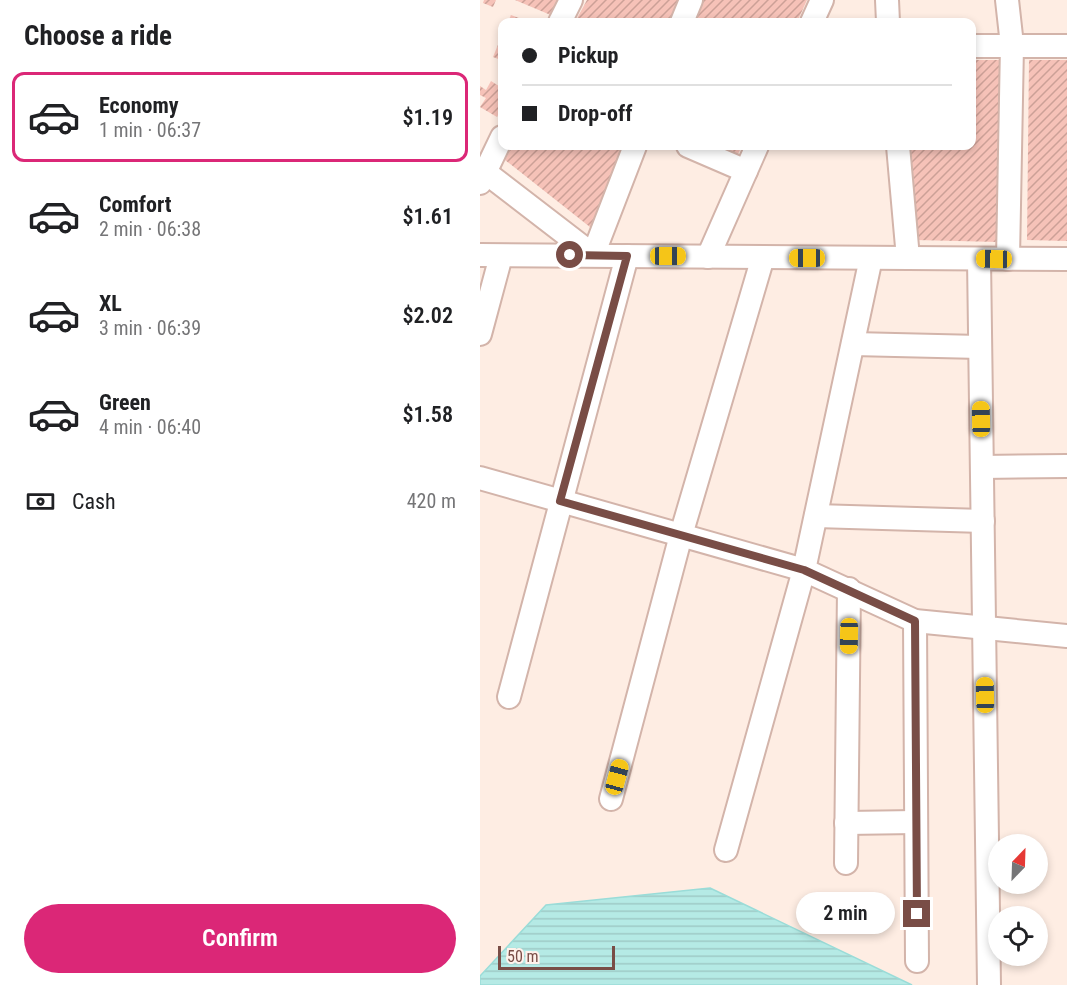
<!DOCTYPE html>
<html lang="en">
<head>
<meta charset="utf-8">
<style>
  :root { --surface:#fff; --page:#f6f6f6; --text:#202124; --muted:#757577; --line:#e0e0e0; --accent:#db2777 }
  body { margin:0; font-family:"Roboto Condensed",sans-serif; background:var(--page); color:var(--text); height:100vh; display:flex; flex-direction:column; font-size:22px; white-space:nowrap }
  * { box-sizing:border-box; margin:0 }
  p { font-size:20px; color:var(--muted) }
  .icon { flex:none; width:33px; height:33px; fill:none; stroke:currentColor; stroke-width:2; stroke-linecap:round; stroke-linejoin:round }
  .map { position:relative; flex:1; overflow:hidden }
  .details { display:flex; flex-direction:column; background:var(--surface); width:480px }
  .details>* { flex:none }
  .top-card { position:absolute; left:18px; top:18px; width:478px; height:132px; border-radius:12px; box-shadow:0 3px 9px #0003; display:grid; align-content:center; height:132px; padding:0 24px; background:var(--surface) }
  .needle { width:39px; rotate:23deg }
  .controls { position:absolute; left:508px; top:834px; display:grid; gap:12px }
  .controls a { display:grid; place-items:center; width:60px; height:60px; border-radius:50%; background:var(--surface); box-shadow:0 3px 9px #0003; font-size:30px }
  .scale { position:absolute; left:18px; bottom:15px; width:117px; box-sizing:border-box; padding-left:6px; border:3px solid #794d46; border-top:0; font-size:16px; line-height:21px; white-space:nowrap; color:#794d46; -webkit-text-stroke:4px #fff2eb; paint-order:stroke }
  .end { position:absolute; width:27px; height:27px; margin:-14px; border:8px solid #794d46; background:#fff; box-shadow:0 0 0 3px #fff }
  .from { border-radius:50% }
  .bubble { position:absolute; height:42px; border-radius:21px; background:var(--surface); box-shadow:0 3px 9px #0003; font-size:20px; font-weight:600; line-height:42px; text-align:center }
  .car { position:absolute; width:18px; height:36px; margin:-18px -9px; border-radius:8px; box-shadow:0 0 4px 2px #0007; background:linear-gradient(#f5c518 24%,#345 0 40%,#f5c518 0 76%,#345 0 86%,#f5c518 0) }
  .top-card b { display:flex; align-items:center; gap:21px; height:57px; font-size:22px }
  .top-card b+b { border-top:2px solid var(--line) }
  .top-card i { width:15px; height:15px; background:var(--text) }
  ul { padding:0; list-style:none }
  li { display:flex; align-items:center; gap:18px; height:90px; margin:0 12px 9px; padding:0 12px; border:3px solid transparent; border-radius:12px }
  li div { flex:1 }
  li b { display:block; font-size:22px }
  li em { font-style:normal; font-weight:600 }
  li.current { border-color:var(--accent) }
  li>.icon { width:54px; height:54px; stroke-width:1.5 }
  h2 { padding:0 24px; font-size:27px; line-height:72px }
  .pay { display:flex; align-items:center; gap:15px; height:66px; padding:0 24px; font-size:22px }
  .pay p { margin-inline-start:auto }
  .button { display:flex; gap:12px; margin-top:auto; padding:12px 24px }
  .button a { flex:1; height:69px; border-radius:36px; background:var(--accent); color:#fff; font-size:24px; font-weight:600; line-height:69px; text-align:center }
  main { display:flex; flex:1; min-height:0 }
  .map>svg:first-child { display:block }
</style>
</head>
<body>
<main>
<section class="details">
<h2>Choose a ride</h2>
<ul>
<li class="current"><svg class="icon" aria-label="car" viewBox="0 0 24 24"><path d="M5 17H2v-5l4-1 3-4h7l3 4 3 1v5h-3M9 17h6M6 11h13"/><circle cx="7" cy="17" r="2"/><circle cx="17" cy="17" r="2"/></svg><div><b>Economy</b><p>1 min · 06:37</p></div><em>$1.19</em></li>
<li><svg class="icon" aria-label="car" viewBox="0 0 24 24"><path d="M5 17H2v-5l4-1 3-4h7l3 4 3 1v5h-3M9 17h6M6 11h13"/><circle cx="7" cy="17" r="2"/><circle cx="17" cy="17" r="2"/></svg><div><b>Comfort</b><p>2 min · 06:38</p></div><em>$1.61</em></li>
<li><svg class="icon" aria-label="car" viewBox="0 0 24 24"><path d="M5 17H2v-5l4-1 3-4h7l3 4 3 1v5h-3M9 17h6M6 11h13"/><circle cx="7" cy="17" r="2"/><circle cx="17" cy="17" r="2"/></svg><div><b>XL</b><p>3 min · 06:39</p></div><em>$2.02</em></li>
<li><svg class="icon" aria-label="car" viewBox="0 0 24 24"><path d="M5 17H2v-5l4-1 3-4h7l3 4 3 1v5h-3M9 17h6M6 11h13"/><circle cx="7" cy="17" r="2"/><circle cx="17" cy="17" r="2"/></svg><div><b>Green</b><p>4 min · 06:40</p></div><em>$1.58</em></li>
</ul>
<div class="pay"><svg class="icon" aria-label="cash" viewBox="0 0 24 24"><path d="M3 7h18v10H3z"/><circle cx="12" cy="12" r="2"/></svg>Cash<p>420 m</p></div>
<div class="button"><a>Confirm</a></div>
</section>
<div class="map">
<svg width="587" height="985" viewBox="0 0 587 985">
  <defs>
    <pattern id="water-rules" width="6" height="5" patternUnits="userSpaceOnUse" patternTransform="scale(1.5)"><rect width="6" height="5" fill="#b5eae5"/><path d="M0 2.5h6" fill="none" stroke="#9fcac6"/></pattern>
    <pattern id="building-hatch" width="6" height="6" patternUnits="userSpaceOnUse" patternTransform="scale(1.5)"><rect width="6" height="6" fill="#f6c2b8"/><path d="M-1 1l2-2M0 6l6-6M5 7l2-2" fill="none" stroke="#cca097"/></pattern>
  </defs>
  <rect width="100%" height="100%" fill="#feede3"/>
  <polygon fill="url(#water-rules)" stroke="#9adcd8" stroke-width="1.5" points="230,888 432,985 0,985 0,976 66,905"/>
  <g fill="url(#building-hatch)">
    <polygon points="4,0 16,0 13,7 3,3"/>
    <polygon points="35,0 81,0 73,16"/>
    <polygon points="107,0 204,0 195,22 95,22"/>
    <polygon points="222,0 327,0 317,22 213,22"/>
    <polygon points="31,15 39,18 37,22 28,22"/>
    <polygon points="22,35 22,57 21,60 13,57"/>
    <polygon points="492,60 522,60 518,242 436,240 430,146 492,146"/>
    <polygon points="549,60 587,60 587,241 547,240"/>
    <polygon points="11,81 22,88 22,108 17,117 0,107 6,98 0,95 0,86 6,90"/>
    <polygon points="32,146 147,146 115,231 25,160"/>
    <polygon points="240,146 262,146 258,154"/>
  </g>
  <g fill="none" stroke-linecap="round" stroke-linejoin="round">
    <defs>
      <g id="minor">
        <polyline points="407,0 408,22"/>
        <polyline points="527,0 532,45 528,259"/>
        <polyline points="80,22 91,0"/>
        <polyline points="202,22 211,0"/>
        <polyline points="332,22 342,0"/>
        <polyline points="492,46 587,46"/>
        <polyline points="208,146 266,171"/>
        <polyline points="418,146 428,258"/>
        <polyline points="5,172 113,255 155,146"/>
        <polyline points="0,183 22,137"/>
        <polyline points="0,255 587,259"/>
        <polyline points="228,257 277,146"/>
        <polyline points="499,259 509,985"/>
        <polyline points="0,334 21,256"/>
        <polyline points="373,344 500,347"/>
        <polyline points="502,467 587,466"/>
        <polyline points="0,478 324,570 435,621 587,636"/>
        <polyline points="336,516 503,521"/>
        <polyline points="435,621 437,961"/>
        <polyline points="29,697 147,256"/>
        <polyline points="131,799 201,535 283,257"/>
        <polyline points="366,823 436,822"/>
        <polyline points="246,850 324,570 391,258"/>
        <polyline points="366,863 369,589"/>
      </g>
    </defs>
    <use href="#minor" stroke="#d3b4aa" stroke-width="26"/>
    <use href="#minor" stroke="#fff" stroke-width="22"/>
  </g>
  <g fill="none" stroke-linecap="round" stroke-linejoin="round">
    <polyline stroke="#794d46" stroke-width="8" points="90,255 147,256 80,501 324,570 435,621 437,914"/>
  </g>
</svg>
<div class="controls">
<a><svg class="needle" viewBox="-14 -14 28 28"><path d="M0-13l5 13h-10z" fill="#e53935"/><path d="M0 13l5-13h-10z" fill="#757577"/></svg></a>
<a><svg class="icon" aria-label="locate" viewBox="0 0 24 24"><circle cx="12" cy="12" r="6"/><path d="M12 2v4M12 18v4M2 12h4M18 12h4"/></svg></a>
</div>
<div class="scale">50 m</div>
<i class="end from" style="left:90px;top:255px"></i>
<i class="end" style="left:437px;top:914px"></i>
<div class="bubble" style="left:316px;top:892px;width:99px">2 min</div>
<i class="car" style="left:188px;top:256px;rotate:90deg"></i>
<i class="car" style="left:327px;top:258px;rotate:270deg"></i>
<i class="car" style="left:514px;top:259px;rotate:271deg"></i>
<i class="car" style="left:501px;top:419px;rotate:359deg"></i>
<i class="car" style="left:369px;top:636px;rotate:181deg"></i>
<i class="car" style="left:505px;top:695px;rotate:359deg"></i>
<i class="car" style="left:137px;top:777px;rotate:15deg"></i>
<div class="top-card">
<b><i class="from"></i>Pickup</b>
<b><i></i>Drop-off</b>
</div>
</div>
</main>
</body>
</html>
